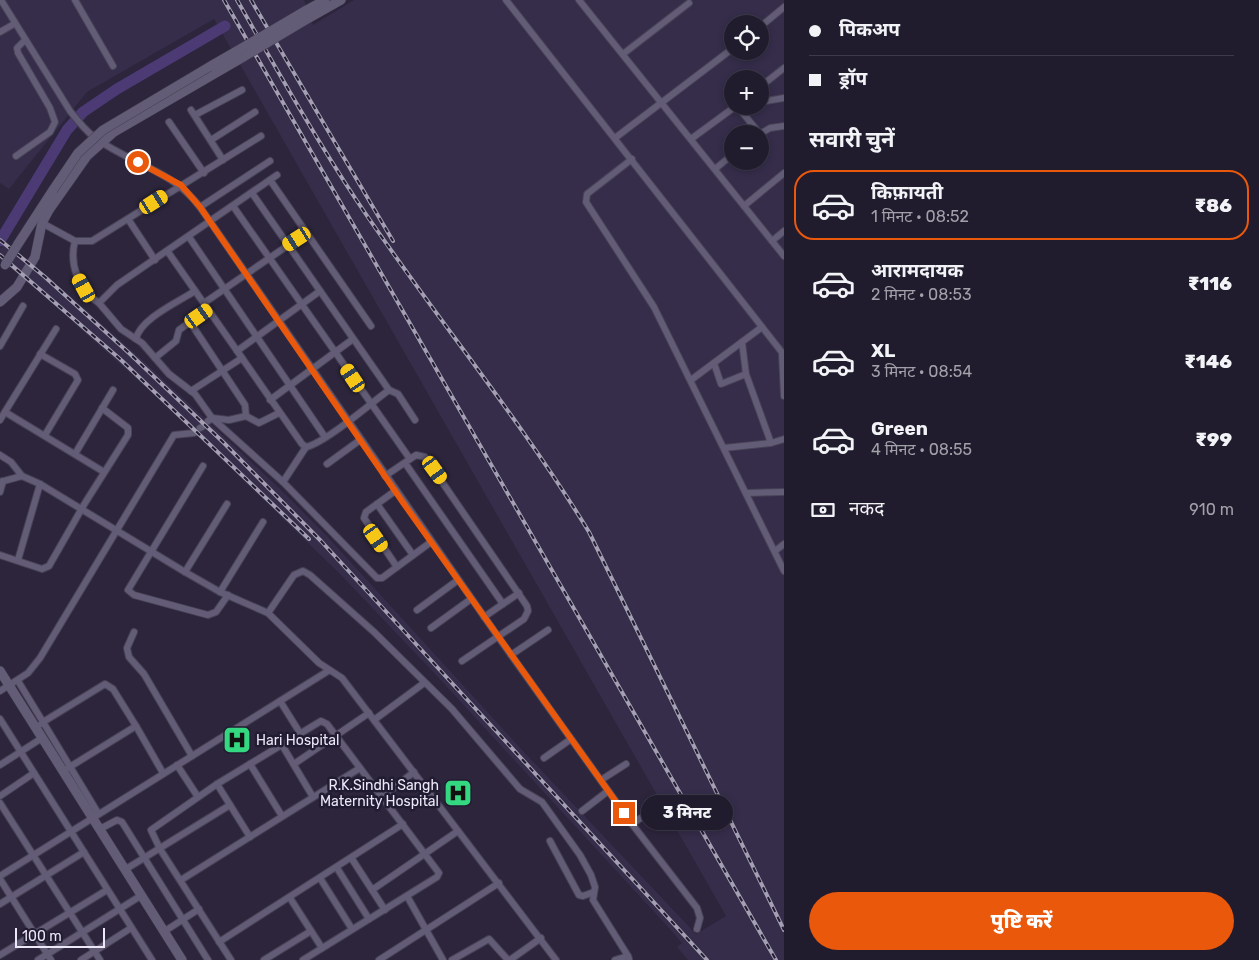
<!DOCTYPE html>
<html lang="hi">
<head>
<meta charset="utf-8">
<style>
  :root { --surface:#211c2d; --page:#292535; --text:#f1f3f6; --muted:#a2a1aa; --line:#3e3a49; --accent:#ea580c }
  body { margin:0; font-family:Rubik,"Noto Sans Devanagari",sans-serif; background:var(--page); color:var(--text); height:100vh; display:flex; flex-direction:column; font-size:19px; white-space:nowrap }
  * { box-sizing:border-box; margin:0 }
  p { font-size:16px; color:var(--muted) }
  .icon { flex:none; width:28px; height:28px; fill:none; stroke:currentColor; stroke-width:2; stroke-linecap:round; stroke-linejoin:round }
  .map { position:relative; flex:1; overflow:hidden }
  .panel { display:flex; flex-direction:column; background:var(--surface); width:475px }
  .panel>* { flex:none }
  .guide { display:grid; align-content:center; height:110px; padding:0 25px; background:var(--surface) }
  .buttons { position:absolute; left:724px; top:15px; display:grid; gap:10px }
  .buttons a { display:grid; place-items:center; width:45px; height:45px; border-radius:50%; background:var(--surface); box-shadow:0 2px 8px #0003,0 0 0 1px var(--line); font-size:25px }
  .scale { position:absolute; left:15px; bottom:12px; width:90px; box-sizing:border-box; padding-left:5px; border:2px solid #ece8f8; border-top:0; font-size:14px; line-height:18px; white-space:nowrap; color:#ece8f8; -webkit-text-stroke:4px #221c32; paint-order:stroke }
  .end { position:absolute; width:22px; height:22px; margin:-11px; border:6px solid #ea580c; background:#fff; box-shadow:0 0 0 2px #fff }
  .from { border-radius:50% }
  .bubble { position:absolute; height:35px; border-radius:18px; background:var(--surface); box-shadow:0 2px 8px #0003,0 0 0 1px var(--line); font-size:16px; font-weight:800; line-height:35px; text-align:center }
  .car { position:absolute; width:15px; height:30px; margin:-15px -8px; border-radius:6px; box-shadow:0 0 4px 1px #0007; background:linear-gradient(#f5c518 24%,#345 0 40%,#f5c518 0 76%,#345 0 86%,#f5c518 0) }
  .guide b { display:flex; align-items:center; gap:18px; height:48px; font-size:19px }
  .guide b+b { border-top:1px solid var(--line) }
  .guide i { width:12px; height:12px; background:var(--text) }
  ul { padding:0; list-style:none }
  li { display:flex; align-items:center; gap:15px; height:70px; margin:0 10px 8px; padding:0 15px; border:2px solid transparent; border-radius:20px }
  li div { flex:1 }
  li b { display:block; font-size:19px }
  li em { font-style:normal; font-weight:800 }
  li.on { border-color:var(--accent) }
  li>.icon { width:45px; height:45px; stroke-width:1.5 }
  h2 { padding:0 25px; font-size:22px; line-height:60px }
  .pay { display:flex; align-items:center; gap:12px; height:55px; padding:0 25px; font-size:19px }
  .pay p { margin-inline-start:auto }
  .action { display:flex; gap:10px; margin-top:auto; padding:10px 25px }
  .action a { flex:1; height:58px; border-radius:30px; background:var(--accent); color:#fff; font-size:20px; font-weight:800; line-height:58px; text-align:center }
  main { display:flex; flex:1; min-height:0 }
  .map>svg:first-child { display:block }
</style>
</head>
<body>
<main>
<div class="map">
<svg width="784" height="960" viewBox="0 0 784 960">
  <rect width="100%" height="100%" fill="#2c253c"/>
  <path fill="#352d4a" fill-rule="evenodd" d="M0 0H304L313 25 354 0H784V960H688L677 947 682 943 668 927 435 674 340 574 169 408 54 305 0 259V249L5 243 62 289 139 357 278 487 326 535 524 752 696 934 726 916 214 19 87 92 9 189 0 183ZM732 24H760V51H732ZM732 79H760V106H732ZM732 134H760V161H732Z"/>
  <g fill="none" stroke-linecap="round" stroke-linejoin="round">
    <polyline stroke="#4c3a75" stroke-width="11" points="0,241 67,130 83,112 117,89 225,26"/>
    <defs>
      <g id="street">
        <path d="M1 0 70 111C77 120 85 130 94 137 130 164 171 169 200 207L499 638 632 824 697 908 700 918 697 929"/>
        <polyline points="75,0 113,66"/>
        <polyline points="506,0 784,355"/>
        <polyline points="579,0 784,256"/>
        <polyline points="760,27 784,7"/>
        <polyline points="0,32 14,24"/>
        <polyline points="623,54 689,3"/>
        <polyline points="760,87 784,68"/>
        <polyline points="760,102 784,98"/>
        <polyline points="737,106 760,134"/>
        <polyline points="191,110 223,160"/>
        <polyline points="195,115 242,90"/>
        <polyline points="169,122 204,173"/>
        <polyline points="760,134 770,128 784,126"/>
        <polyline points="615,138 732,49"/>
        <polyline points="691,139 736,106"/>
        <polyline points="211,140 255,112"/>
        <polyline points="16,156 50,132 55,122 50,108 18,53 17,48 25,40"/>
        <polyline points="632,159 587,194 586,202 654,307 784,571"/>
        <polyline points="715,169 732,155"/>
        <polyline points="277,175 117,285 99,303 121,329 142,343 169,374 195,394 212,418 229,420 246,416 259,423 279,413"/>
        <polyline points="270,180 371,326"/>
        <polyline points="233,206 410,459"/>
        <polyline points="744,206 784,173"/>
        <polyline points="200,207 270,161"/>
        <polyline points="128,219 155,260"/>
        <polyline points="42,223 75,241 92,241 261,136"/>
        <polyline points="189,237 325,437"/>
        <path d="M75 241C69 263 78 290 99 303"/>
        <polyline points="772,241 784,231"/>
        <path d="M168 252 302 444 306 447C325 443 371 403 389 390L252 193"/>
        <polyline points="204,303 306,233"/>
        <polyline points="190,322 245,405 246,416"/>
        <path d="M136 339C140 319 178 302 195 291"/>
        <polyline points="742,342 746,374 771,443"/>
        <polyline points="0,346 23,306"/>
        <polyline points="237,351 320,291"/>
        <polyline points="40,354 75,374 78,380 45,435"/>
        <polyline points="782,354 784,396"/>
        <polyline points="155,358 176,341 179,330 208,309"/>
        <polyline points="714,363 721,384 746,374"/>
        <polyline points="691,380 762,327"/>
        <polyline points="389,390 398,394 415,420"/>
        <polyline points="191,391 242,358"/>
        <polyline points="270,400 353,339"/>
        <polyline points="5,412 104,472"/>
        <polyline points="0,420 56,329"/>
        <polyline points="208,421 212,418 283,482 377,578 382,578 431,542"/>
        <polyline points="200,428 202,427"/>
        <polyline points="724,448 771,443 784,439"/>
        <polyline points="75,454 113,390"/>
        <polyline points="0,455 11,462 22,476 40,484 185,572 220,592 268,613 319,663 342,678 556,960"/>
        <polyline points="405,463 503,604"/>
        <polyline points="327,464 360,440"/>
        <polyline points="203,466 128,590 134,595 208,615 216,612 228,595"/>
        <polyline points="385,476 416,455 425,457 527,606 528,611 524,619 462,661"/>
        <polyline points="0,482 22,476"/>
        <polyline points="283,482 306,447"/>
        <polyline points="395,491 366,512 364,518 397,567"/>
        <polyline points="0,492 3,481"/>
        <polyline points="746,493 784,492"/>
        <polyline points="377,504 413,555"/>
        <polyline points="775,551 784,544"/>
        <polyline points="0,555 42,569 49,566 85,503 128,435 128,428 102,408"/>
        <polyline points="18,560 40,484"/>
        <polyline points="185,572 227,504"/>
        <polyline points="220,592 263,522"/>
        <polyline points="417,610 458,580"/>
        <polyline points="268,613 294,575 303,571 310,575 374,632 452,709 520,789 542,802 580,855 591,875 595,887 593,900 628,956"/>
        <polyline points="484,617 519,593"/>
        <polyline points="431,628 471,599"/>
        <polyline points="134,632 127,648 129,657 144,674 192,756"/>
        <polyline points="511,655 548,630"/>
        <polyline points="18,681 43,722 41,724"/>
        <polyline points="0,691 28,673 40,658 174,435 194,433"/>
        <polyline points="280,701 300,733"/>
        <polyline points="0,719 152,960"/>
        <polyline points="374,720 424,683"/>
        <polyline points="282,745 313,797"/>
        <polyline points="544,758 571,739"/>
        <polyline points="250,764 282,816"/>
        <polyline points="294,764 369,713"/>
        <polyline points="0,765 42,738"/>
        <polyline points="177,765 198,797"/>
        <polyline points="68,768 136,726 163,773"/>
        <polyline points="601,780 626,764"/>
        <polyline points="217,784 250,837"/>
        <polyline points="0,796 34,773"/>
        <polyline points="382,797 414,772"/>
        <polyline points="0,803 100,960"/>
        <polyline points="582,811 608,791"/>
        <polyline points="98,813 43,722 105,684 113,689 136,726"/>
        <polyline points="632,824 657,807"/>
        <polyline points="100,829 117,820 122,822 208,960"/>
        <polyline points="550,841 579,895 583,896 594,892"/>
        <polyline points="352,859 385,910"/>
        <polyline points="337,868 369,919"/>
        <polyline points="126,869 230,805"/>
        <polyline points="0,876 328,671"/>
        <polyline points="320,878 352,929"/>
        <polyline points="0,879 51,960"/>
        <polyline points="181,880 360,768"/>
        <polyline points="372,890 458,831"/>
        <polyline points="407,896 443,960"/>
        <polyline points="290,898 322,948"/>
        <polyline points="0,904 84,852"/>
        <polyline points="165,931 199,909"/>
        <polyline points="219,942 403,824"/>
        <polyline points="0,955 107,890"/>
        <polyline points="38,960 142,895"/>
        <polyline points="81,960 131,928"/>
        <polyline points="231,960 160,849 151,830 217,784 321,721 327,724 439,873 437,877 303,960"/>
        <polyline points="264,960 311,931"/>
        <polyline points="379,960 499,883"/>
        <polyline points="452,960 489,939 508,960"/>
        <polyline points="510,960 541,938"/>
        <polyline points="615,960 628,956 629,959"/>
      </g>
      <g id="secondary">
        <polyline points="305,11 325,0"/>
        <polyline points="309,18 341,0"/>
        <polyline points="209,67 242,48"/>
        <polyline points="18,244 53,190"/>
        <polyline points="0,302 17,287 35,257 42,223 49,210 87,156 114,132 245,56"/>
        <polyline points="0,671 182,960"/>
      </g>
    </defs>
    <use href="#street" stroke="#484256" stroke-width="8"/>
    <use href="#secondary" stroke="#484256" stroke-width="10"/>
    <use href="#street" stroke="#635c76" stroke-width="6"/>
    <use href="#secondary" stroke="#635c76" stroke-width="9"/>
    <defs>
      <g id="rail">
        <polyline points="224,0 776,960"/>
        <path d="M237 0C276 68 314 136 357 201 432 313 519 417 589 532L784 930"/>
        <polyline points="251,0 393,241"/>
        <polyline points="0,240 45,277 129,353 224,443 321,541 707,960"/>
        <polyline points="0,255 120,359 309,539"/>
      </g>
    </defs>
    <use href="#rail" stroke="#a49fb2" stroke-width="4"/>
    <use href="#rail" stroke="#221c32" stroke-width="2" stroke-dasharray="5.5" stroke-linecap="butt"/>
    <defs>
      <g id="secondary-bridge">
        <polyline points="242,48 305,11"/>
        <polyline points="245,56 309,18"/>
        <polyline points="53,190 78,153 103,130 209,67"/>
        <polyline points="5,265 18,244"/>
      </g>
    </defs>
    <use href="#secondary-bridge" stroke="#484256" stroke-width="10" stroke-linecap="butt"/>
    <use href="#secondary-bridge" stroke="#635c76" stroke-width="9"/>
  </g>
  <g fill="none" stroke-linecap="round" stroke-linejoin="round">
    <polyline stroke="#ea580c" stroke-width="6" points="138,162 181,185 200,207 404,504 624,813"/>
  </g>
  <defs>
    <symbol id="hospital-square" viewBox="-11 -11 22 22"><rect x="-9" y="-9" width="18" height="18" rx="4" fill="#34d881" stroke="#221c32"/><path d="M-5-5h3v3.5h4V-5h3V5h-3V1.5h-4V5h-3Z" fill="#111"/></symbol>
  </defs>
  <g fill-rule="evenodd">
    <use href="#hospital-square" x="221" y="724" width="32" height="32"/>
    <use href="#hospital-square" x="442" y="777" width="32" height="32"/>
  </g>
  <g text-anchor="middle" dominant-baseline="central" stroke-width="5" stroke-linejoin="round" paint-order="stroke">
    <g font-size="14" fill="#ece8f8" stroke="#221c32" text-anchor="start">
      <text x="256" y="740">Hari Hospital</text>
      <text x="439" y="785" text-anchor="end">R.K.Sindhi Sangh<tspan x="439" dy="16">Maternity Hospital</tspan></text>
    </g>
  </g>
</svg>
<div class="buttons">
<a><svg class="icon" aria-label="locate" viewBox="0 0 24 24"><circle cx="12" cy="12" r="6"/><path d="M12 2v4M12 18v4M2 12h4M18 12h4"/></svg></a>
<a>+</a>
<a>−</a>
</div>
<div class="scale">100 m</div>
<i class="end from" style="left:138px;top:162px"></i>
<i class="end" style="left:624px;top:813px"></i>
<div class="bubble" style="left:641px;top:795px;width:92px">3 मिनट</div>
<i class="car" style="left:154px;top:202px;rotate:58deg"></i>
<i class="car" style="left:297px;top:239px;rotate:237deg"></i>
<i class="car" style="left:84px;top:288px;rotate:331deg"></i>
<i class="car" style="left:199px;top:316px;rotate:55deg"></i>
<i class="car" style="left:353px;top:378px;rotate:326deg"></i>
<i class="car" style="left:435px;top:470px;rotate:144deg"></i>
<i class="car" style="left:376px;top:538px;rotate:145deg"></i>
</div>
<section class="panel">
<div class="guide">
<b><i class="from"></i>पिकअप</b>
<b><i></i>ड्रॉप</b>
</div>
<h2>सवारी चुनें</h2>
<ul>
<li class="on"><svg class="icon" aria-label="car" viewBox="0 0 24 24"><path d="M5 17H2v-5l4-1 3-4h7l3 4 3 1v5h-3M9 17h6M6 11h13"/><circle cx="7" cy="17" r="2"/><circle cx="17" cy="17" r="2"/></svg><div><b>किफ़ायती</b><p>1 मिनट · 08:52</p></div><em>₹86</em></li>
<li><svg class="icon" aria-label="car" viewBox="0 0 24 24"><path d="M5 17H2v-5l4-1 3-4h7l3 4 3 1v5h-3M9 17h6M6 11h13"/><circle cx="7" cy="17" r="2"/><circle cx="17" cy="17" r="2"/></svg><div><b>आरामदायक</b><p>2 मिनट · 08:53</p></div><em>₹116</em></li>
<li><svg class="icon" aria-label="car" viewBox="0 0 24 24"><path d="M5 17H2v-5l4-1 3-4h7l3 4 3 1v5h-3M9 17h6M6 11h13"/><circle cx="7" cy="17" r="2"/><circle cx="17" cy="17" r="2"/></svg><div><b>XL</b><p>3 मिनट · 08:54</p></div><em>₹146</em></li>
<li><svg class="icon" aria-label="car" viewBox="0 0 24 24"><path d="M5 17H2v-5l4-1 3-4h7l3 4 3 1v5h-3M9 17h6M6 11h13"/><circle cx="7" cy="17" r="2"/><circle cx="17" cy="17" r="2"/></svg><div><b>Green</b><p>4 मिनट · 08:55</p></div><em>₹99</em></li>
</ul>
<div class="pay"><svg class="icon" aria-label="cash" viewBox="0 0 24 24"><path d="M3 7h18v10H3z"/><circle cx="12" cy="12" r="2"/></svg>नकद<p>910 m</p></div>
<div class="action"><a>पुष्टि करें</a></div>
</section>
</main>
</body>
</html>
